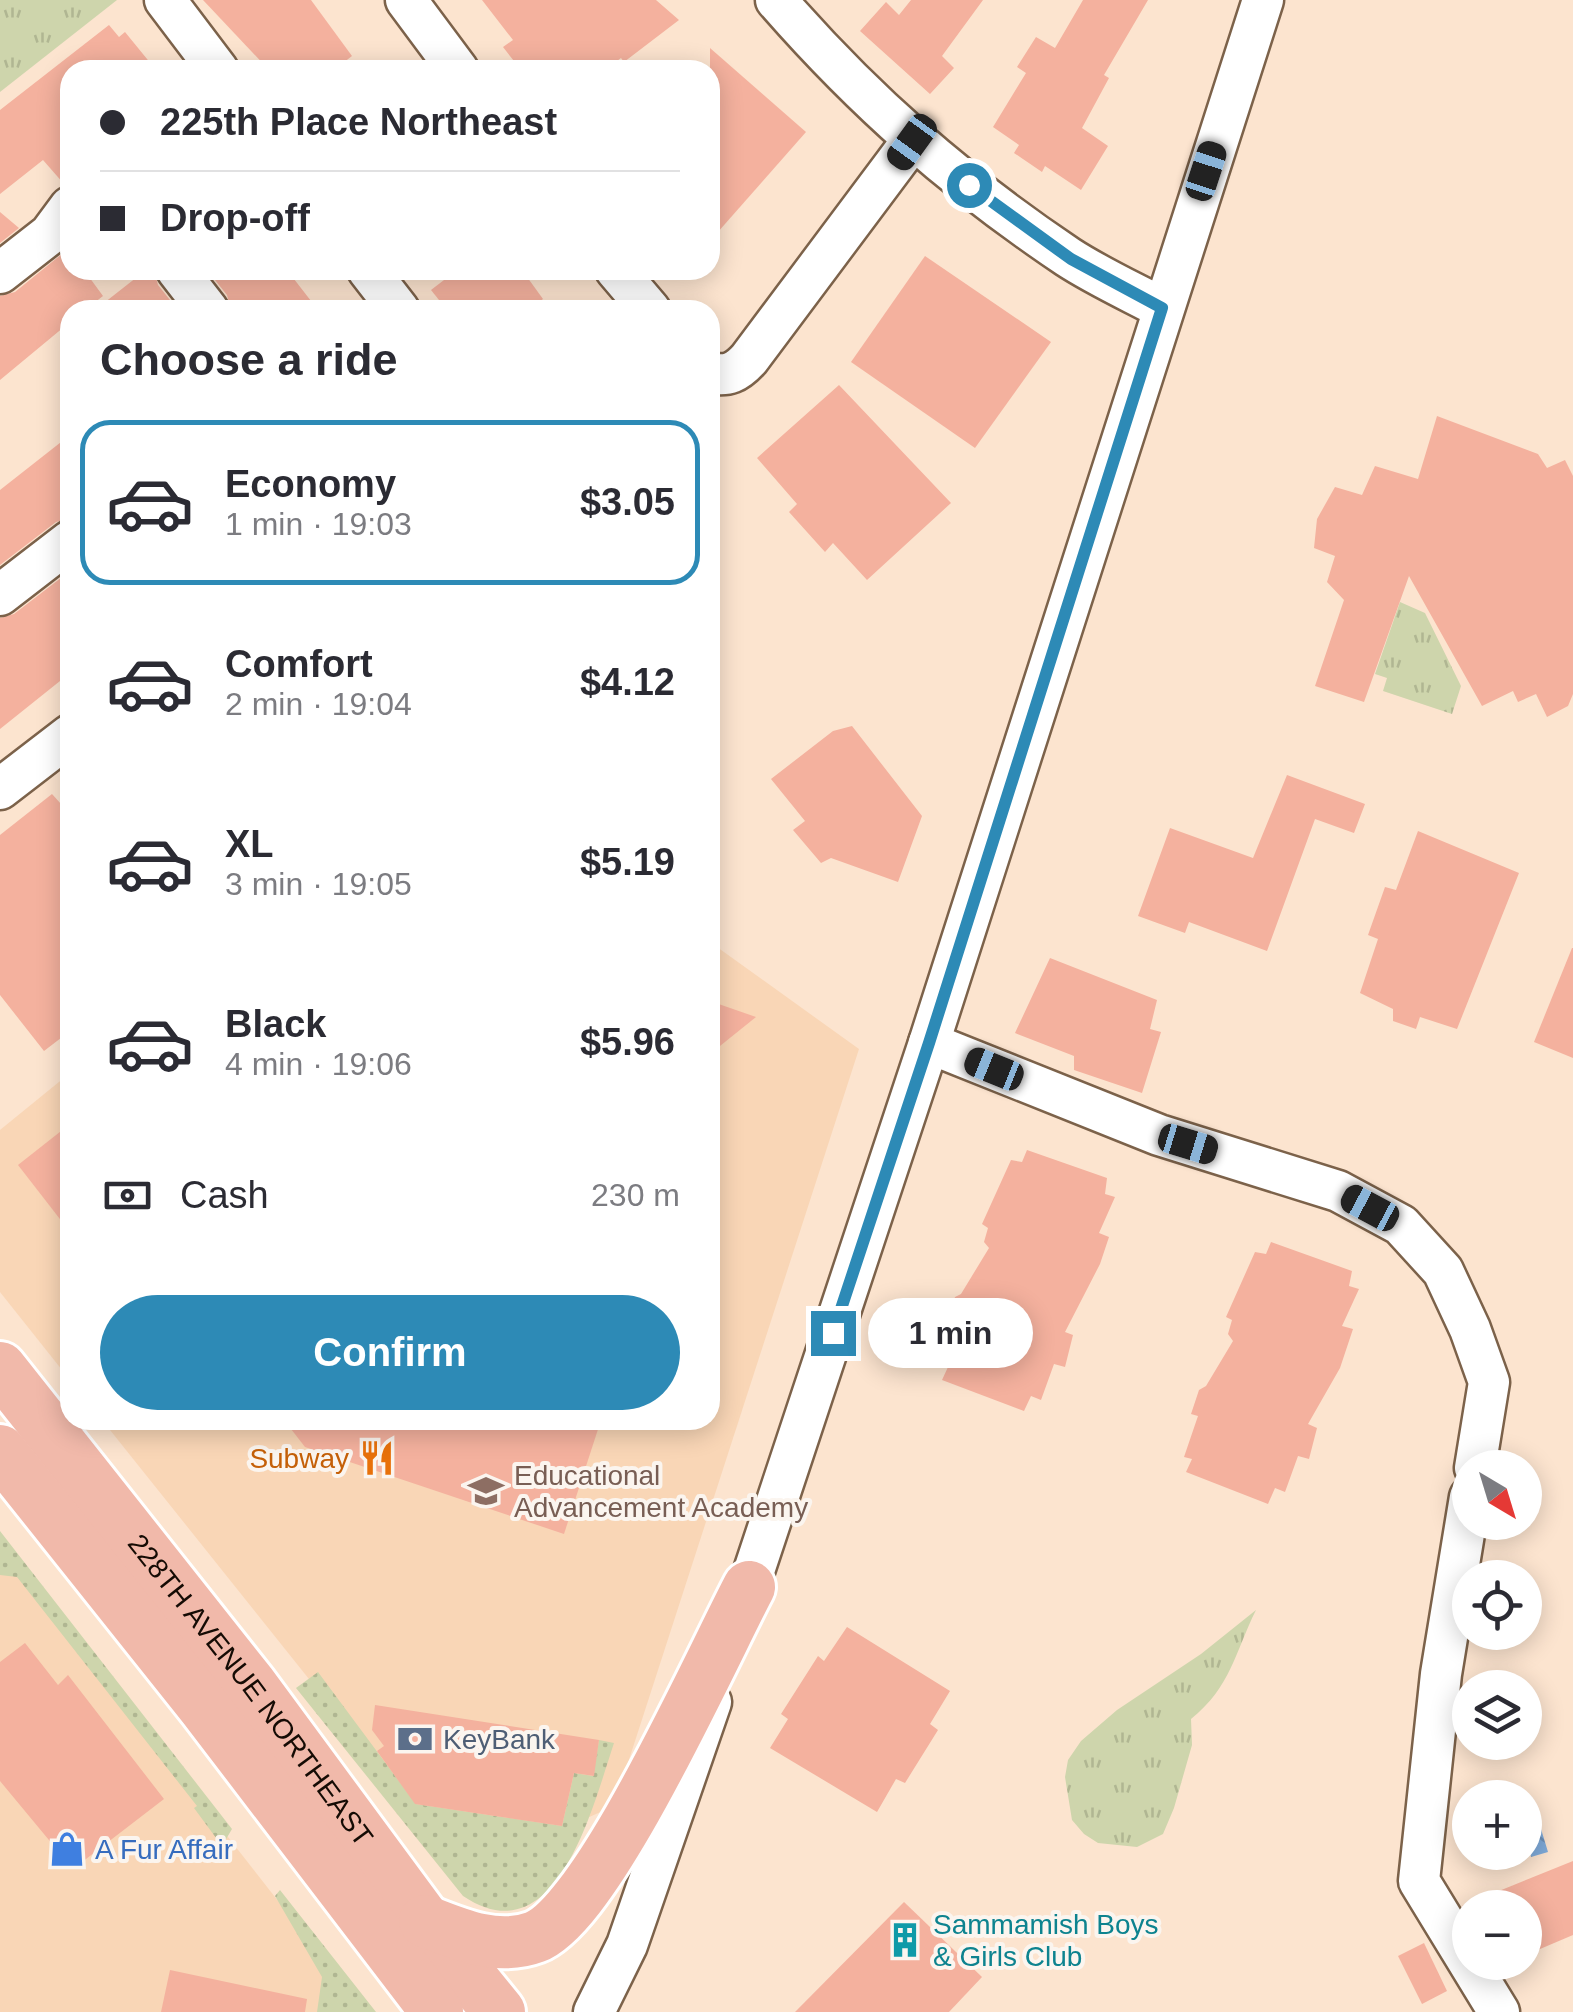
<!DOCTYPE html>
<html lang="en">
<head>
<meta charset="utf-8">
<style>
  :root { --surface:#fff; --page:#f7f7f7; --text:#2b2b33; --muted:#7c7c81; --line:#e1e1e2; --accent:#2d8ab6 }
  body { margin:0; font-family:Arial,sans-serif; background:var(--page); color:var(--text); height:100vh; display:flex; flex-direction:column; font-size:38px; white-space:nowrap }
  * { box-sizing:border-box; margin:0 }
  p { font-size:32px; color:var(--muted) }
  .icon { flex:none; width:55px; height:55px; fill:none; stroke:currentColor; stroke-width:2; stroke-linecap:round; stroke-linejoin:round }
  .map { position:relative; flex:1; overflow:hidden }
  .drawer { position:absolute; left:60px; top:300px; width:660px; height:1130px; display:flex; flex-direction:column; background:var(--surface); border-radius:30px; box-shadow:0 5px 25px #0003 }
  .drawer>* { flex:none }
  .hud { position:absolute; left:60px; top:60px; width:660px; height:220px; border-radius:30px; box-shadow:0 5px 25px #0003; display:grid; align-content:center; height:220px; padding:0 40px; background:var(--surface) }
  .needle { width:65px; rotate:142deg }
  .fabs { position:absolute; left:1452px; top:1450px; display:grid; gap:20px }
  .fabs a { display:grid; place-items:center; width:90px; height:90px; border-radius:50%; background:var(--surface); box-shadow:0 5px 25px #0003; font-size:50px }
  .end { position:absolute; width:45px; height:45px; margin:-22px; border:12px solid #2d8ab6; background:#fff; box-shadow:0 0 0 5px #fff }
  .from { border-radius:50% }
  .bubble { position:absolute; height:70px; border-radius:35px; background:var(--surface); box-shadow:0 5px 25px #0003; font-size:32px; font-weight:600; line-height:70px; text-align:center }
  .car { position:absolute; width:30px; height:60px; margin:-30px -15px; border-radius:12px; box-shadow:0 0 8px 2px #0007; background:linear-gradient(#222 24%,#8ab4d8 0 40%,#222 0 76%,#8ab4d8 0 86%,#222 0) }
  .hud b { display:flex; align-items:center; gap:35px; height:95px; font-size:38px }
  .hud b+b { border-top:2px solid var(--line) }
  .hud i { width:25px; height:25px; background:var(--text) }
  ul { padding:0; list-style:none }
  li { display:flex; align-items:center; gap:30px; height:165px; margin:0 20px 15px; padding:0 20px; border:5px solid transparent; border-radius:30px }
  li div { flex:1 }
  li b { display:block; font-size:38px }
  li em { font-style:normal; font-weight:600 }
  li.current { border-color:var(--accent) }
  li>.icon { width:90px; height:90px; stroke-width:1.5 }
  h2 { padding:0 40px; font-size:45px; line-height:120px }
  .pay { display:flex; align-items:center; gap:25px; height:110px; padding:0 40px; font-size:38px }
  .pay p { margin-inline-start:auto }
  .button { display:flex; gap:20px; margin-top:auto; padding:20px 40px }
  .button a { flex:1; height:115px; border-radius:60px; background:var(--accent); color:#fff; font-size:40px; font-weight:600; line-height:115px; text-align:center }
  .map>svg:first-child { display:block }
</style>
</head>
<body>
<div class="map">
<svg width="1573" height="2012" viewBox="0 0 1573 2012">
  <defs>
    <pattern id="grass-dots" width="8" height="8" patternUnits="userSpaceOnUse" patternTransform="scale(2.5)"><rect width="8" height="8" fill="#ced5ac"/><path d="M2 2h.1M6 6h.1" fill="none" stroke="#b0b692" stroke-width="1.8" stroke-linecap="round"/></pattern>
    <pattern id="park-tufts" width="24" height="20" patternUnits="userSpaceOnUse" patternTransform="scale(2.5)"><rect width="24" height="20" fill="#ced5ac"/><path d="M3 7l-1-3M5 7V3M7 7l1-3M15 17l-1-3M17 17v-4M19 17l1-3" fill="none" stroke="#b0b692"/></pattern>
    <pattern id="water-waves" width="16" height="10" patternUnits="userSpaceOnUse" patternTransform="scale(2.5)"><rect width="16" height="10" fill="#7faad9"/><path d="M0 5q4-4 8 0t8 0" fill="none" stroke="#6d91b9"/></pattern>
  </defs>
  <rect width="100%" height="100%" fill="#fce4cf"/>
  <g fill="#f9d6b6">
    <polygon points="710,942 859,1049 614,1806 464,1873 102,1420 710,1420"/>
    <polygon points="70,1073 70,1380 0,1292 0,1130"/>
    <polygon points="0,1546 365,2012 0,2012"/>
  </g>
  <g fill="url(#grass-dots)">
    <polygon points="0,1531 232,1829 222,1846 194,1808 197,1806 17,1577 0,1575"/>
    <path d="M318 1672 416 1804 562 1826 574 1773 593 1776 599 1740 614 1743C593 1805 557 1959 463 1896L296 1688Z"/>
    <polygon points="280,1890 376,2012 317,2012 322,1977 275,1896"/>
  </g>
  <g fill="url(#park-tufts)">
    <polygon points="0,0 117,0 0,92"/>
    <polygon points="1400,602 1425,613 1461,686 1452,714 1383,691 1387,678 1375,674"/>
    <path d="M1256 1610C1235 1652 1231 1687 1191 1719L1192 1745 1174 1808 1163 1834 1137 1847 1098 1843 1084 1834 1072 1820 1065 1777 1068 1760 1081 1741 1117 1710 1201 1654Z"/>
  </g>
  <polygon fill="url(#water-waves)" points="1531,1796 1548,1852 1531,1857 1530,1850 1525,1850 1524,1797"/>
  <g fill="#f4b19e">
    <polygon points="203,0 311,0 352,56 334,70 269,70"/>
    <polygon points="482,0 656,0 679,20 624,62 621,58 605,70 521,70 503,47 513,40"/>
    <polygon points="911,0 983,0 942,56 954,68 930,94 860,31 886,2 899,15"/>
    <polygon points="1083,0 1148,0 1104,75 1109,78 1082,128 1108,146 1081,190 1045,166 1042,172 1014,153 1019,145 993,127 1026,73 1017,67 1036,37 1055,48"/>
    <polygon points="109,25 119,37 125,32 156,70 70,70 70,184 64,184 43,160 0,194 0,110"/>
    <polygon points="710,48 806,132 710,241"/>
    <polygon points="0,212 19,228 0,243"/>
    <polygon points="68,249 70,270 84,270 103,296 85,310 70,310 70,322 0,380 0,296 15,292"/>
    <polygon points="925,256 1051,342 975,448 851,362"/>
    <polygon points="146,270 154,270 158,285 178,310 95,310"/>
    <polygon points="207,270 287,270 318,310 231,310 227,295"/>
    <polygon points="457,270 522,270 543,299 529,310 447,310 431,290"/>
    <polygon points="839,385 951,503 867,580 833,543 825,552 789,512 797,504 757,458"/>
    <polygon points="1437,416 1538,454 1547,468 1565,460 1573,476 1573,694 1568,706 1547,717 1536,694 1518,702 1513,691 1482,706 1409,576 1364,702 1315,686 1344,600 1327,582 1335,556 1314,548 1317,519 1335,487 1362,495 1375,466 1418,479"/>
    <polygon points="70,435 70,518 56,522 0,565 0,490"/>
    <polygon points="70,571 70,673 0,729 0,618 14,614"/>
    <polygon points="852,726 922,816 898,882 831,858 821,863 793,830 805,821 771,779 833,731"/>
    <polygon points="1287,775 1365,804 1354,833 1315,819 1267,951 1189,922 1185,933 1138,916 1170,828 1253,858"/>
    <polygon points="52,794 70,814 70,1031 44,1051 0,995 0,835"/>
    <polygon points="1418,831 1519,873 1457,1029 1420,1017 1416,1029 1393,1021 1393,1009 1360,993 1378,939 1368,935 1385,887 1396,890"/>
    <polygon points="1572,948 1573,948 1573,1058 1534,1042"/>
    <polygon points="1050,958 1157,1000 1150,1029 1161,1032 1142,1093 1074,1070 1074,1056 1015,1033"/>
    <polygon points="710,1001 756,1017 710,1054"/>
    <polygon points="70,1124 70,1232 18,1165"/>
    <polygon points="1027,1150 1107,1178 1105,1194 1115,1197 1099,1233 1109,1237 1100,1264 1065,1332 1073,1335 1065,1367 1054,1364 1041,1400 1031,1396 1024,1411 942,1380 948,1367 939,1364 954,1323 947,1321 955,1297 961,1294 989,1248 984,1242 988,1228 982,1224 1011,1160 1022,1162"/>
    <polygon points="1271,1242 1352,1271 1349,1286 1359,1289 1342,1326 1353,1329 1340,1368 1308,1424 1317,1428 1309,1459 1298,1456 1285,1492 1275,1488 1268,1504 1186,1472 1192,1459 1184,1457 1198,1416 1191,1414 1199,1390 1206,1386 1233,1341 1228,1334 1232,1320 1226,1317 1255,1252 1266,1254"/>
    <polygon points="284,1420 601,1420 564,1534 305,1447"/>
    <polygon points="847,1627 950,1691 930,1724 938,1730 905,1783 896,1779 877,1812 770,1748 788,1719 781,1714 818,1656 824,1661"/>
    <polygon points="25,1643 58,1685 68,1675 164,1799 73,1869 0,1781 0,1662"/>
    <polygon points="375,1705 599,1740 594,1776 574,1773 562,1826 415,1804 377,1751 384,1746 372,1730"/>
    <polygon points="1573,1861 1573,1935 1533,1952 1525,1933 1525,1908 1462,1906"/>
    <polygon points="904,1902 982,1977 949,2012 795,2012"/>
    <polygon points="1424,1943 1447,1991 1422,2004 1398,1956"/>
    <polygon points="170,1970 307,1999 305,2012 161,2012"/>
  </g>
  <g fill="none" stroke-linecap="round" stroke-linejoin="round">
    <defs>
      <g id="minor">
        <polyline points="165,0 218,70"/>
        <polyline points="406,0 458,70"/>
        <path d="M776 0C865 102 955 181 1068 257 1097 276 1130 291 1162 308"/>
        <polyline points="177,270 208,310"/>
        <polyline points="368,270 399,310"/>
        <polyline points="616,270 650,310"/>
        <polyline points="0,273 50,234 70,207"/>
        <path d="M710 373C728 377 737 372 749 359L912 141"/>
        <polyline points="0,595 70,541"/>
        <polyline points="0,789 70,735"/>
        <polyline points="929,1043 1159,1135 1338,1191 1401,1225 1443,1271 1470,1329 1489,1382 1475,1468"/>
        <polyline points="1470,1497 1441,1674 1419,1881 1499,2012"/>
        <polyline points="740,1613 929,1043 1263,0"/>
        <polyline points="594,2012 627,1945 711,1702"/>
      </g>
      <g id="major">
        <path id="s1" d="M0 1368 251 1685 425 1921 499 2012"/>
        <polyline points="0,1451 204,1707 437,2012"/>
        <path d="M425 1921C460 1935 498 1951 535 1937 598 1913 713 1655 749 1587"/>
      </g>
    </defs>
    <use href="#minor" stroke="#7c624a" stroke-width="45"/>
    <use href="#major" stroke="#fff" stroke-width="58"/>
    <use href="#minor" stroke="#fff" stroke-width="40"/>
    <use href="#major" stroke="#f1b9aa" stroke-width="52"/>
  </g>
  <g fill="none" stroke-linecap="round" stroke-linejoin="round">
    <polyline stroke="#2d8ab6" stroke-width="12" points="833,1333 929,1043 1162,308 1071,259 969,185"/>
  </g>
  <defs>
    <symbol id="restaurant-bare" viewBox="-9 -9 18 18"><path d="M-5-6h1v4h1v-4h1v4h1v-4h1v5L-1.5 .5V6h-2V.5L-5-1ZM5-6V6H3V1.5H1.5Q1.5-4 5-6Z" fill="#e8710a" stroke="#fbf5ef" stroke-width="2.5" paint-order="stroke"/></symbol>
    <symbol id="school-bare" viewBox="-9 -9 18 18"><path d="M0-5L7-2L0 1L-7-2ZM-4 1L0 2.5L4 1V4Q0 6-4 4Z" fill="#8d6e63" stroke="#fbf5ef" stroke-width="2.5" paint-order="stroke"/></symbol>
    <symbol id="bank-bare" viewBox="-9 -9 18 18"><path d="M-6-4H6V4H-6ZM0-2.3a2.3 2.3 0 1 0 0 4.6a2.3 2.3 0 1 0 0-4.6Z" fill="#5c6f8a" stroke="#fbf5ef" stroke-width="2.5" paint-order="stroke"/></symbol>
    <symbol id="shop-bare" viewBox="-9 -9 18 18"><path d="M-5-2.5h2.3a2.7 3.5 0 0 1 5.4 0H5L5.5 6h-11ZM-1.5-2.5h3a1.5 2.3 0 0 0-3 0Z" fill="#3f7fe0" stroke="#fbf5ef" stroke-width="2.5" paint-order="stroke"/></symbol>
    <symbol id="building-bare" viewBox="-9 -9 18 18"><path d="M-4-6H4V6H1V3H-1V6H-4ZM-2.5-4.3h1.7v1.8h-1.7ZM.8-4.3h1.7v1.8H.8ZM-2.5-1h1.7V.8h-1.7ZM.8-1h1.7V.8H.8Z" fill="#0f9aa8" stroke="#fbf5ef" stroke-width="2.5" paint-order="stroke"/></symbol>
  </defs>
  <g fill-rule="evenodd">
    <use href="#restaurant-bare" x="352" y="1433" width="50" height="50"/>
    <use href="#school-bare" x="461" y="1466" width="50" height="50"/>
    <use href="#bank-bare" x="390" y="1714" width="50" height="50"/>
    <use href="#shop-bare" x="42" y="1824" width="50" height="50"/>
    <use href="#building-bare" x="880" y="1915" width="50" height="50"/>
  </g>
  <g text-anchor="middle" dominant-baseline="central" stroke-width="8" stroke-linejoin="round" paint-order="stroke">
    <g font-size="28" fill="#c56008" stroke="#fbf5ef" text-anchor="end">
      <text x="349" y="1458">Subway</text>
    </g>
    <g font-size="28" fill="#785e54" stroke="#fbf5ef" text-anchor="start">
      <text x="514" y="1475">Educational<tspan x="514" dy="32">Advancement Academy</tspan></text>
    </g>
    <g font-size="28" fill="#150b04" stroke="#fbf5ef">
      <text stroke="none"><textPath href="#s1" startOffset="408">228TH AVENUE NORTHEAST</textPath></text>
    </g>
    <g font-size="28" fill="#4e5e75" stroke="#fbf5ef" text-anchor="start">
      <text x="443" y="1739">KeyBank</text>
    </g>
    <g font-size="28" fill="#366cbe" stroke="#fbf5ef" text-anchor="start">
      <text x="95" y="1849">A Fur Affair</text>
    </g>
    <g font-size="28" fill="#0d838f" stroke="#fbf5ef" text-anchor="start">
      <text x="933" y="1924">Sammamish Boys<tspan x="933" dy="32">&amp; Girls Club</tspan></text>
    </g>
  </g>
</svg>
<div class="fabs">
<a><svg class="needle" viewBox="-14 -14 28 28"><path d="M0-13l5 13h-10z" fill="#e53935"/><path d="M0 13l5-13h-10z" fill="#7c7c81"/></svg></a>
<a><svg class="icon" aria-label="locate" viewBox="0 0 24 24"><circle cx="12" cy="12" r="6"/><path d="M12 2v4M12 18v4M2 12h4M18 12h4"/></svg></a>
<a><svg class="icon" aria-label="layers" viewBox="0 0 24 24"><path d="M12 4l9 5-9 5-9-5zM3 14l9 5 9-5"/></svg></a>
<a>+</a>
<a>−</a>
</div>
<i class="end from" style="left:969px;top:185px"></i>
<i class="end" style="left:833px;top:1333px"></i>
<div class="bubble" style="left:868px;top:1298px;width:165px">1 min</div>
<i class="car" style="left:912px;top:142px;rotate:216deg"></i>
<i class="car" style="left:1206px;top:171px;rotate:18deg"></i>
<i class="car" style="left:994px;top:1069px;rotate:292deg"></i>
<i class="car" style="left:1188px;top:1144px;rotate:107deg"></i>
<i class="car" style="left:1370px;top:1208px;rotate:298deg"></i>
<div class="hud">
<b><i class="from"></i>225th Place Northeast</b>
<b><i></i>Drop-off</b>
</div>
<section class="drawer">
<h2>Choose a ride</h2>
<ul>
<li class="current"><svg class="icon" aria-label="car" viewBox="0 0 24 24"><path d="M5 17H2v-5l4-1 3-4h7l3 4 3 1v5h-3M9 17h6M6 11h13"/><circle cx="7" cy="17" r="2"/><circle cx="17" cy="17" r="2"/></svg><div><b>Economy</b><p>1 min · 19:03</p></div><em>$3.05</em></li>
<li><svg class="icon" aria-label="car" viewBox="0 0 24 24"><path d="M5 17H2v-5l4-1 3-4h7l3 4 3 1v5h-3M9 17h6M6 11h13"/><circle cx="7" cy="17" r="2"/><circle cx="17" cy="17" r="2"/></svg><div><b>Comfort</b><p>2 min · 19:04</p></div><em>$4.12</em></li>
<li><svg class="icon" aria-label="car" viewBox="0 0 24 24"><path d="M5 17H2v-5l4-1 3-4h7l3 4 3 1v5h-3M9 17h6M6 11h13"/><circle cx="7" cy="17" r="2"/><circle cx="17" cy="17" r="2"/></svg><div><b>XL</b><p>3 min · 19:05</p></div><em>$5.19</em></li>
<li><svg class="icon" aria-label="car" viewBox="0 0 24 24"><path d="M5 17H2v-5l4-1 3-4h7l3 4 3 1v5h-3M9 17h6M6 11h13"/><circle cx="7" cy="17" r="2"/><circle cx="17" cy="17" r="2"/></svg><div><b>Black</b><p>4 min · 19:06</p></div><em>$5.96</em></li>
</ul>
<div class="pay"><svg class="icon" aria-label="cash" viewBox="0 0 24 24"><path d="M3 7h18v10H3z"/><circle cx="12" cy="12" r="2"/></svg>Cash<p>230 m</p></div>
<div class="button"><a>Confirm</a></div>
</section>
</div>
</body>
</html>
